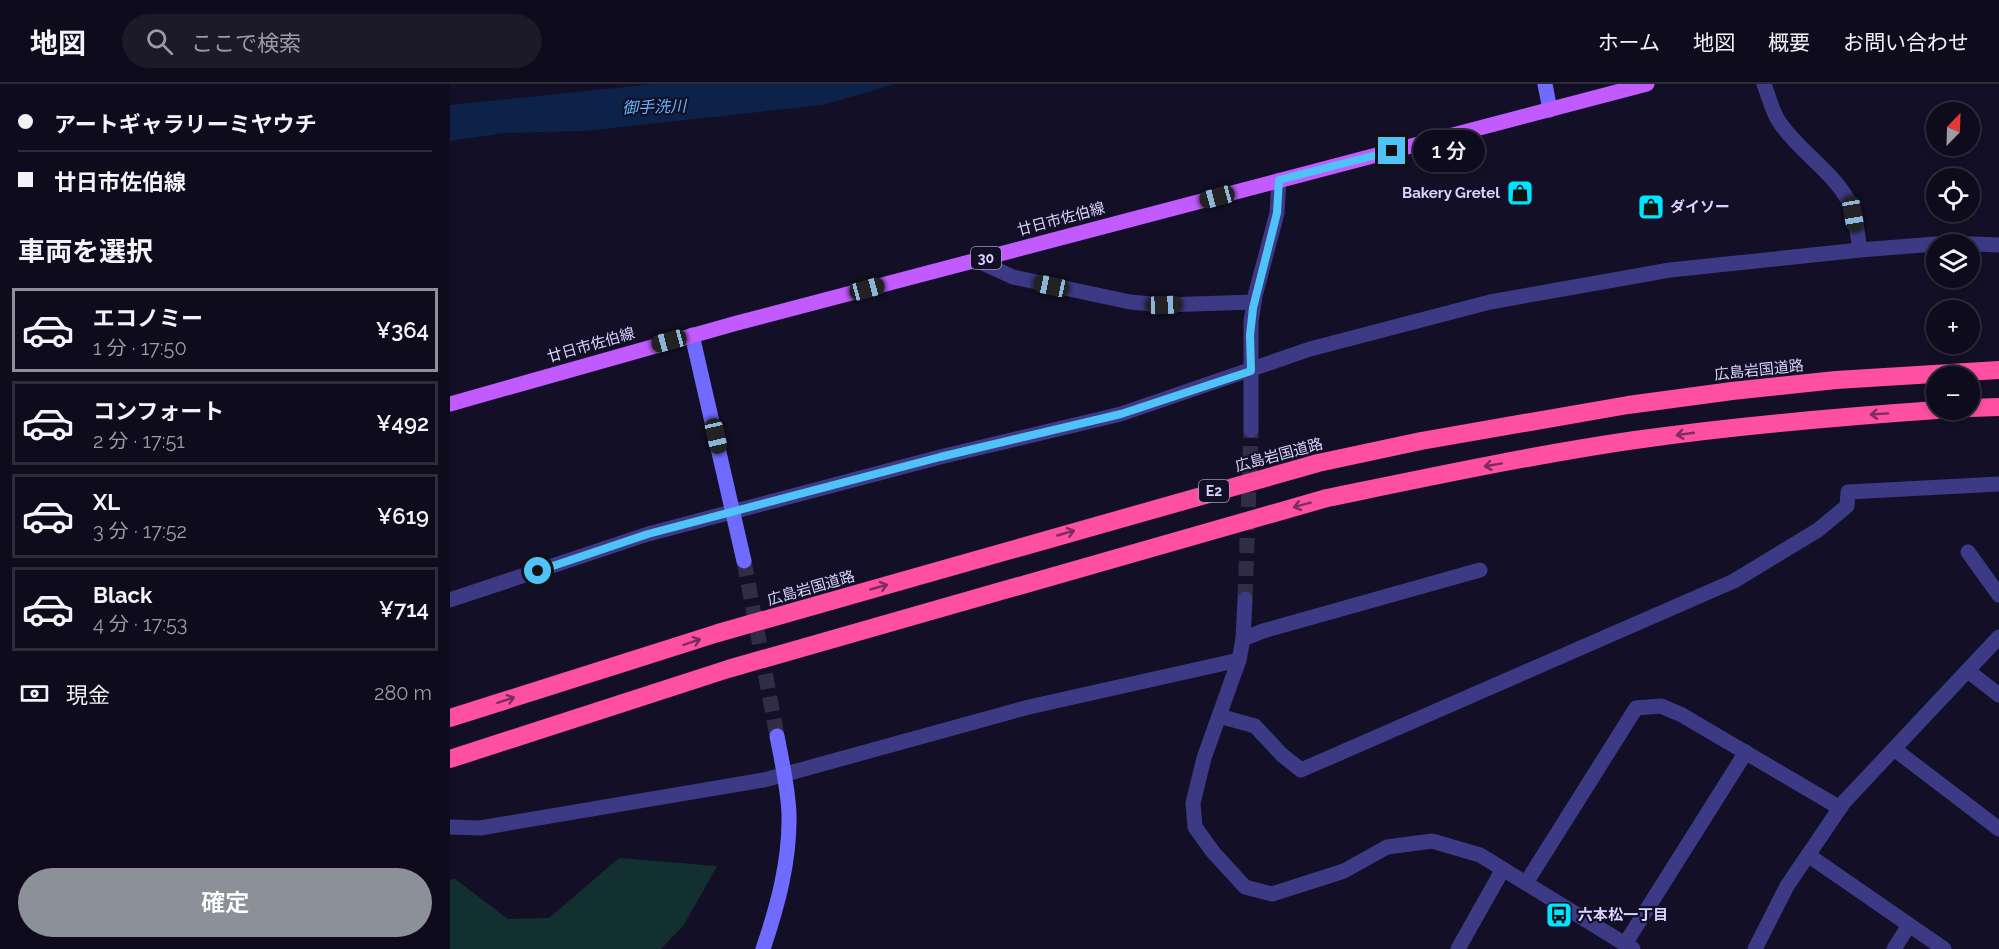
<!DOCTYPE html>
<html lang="ja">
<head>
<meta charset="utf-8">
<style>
  :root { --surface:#0e0b1c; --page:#1c1929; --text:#f1f3f6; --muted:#9b9ba3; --line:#2e2b3b; --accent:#8c9099 }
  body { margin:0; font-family:Raleway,"Noto Sans JP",sans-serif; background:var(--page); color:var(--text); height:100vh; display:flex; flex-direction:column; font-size:22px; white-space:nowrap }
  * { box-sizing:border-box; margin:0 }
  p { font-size:20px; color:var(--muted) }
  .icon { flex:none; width:33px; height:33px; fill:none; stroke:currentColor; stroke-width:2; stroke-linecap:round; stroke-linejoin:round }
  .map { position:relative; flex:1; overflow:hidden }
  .drawer { display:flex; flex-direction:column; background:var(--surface); width:450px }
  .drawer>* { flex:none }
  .hud { display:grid; align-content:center; height:132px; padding:0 18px; background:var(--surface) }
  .needle { width:39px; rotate:23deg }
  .controls { position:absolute; left:1476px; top:18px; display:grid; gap:12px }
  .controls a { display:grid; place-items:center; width:54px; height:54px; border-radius:50%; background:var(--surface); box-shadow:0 3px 9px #0003,0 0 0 2px var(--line); font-size:30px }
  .end { position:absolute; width:27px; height:27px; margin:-14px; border:8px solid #4fc3f7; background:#111; box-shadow:0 0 0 3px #111 }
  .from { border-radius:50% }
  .bubble { position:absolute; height:42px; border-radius:21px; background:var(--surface); box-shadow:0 3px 9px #0003,0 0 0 2px var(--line); font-size:20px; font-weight:600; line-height:42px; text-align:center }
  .car { position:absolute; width:18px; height:36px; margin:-18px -9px; border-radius:8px; box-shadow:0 0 4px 2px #0007; background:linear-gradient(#222 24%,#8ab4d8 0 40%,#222 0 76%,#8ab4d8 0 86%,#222 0) }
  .hud b { display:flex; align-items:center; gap:21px; height:57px; font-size:22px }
  .hud b+b { border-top:2px solid var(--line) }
  .hud i { width:15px; height:15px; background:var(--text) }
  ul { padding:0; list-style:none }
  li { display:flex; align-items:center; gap:18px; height:84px; margin:0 12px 9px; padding:0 6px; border:3px solid var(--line); border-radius:0px }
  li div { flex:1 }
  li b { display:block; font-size:22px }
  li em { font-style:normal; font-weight:600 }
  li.selected { border-color:var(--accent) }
  li>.icon { width:54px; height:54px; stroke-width:1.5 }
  h2 { padding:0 18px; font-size:27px; line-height:72px }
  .pay { display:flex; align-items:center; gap:15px; height:66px; padding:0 18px; font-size:22px }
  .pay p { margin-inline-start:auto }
  .cta { display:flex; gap:12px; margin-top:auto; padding:12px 18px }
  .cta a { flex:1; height:69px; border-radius:36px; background:var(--accent); color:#fff; font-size:24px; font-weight:600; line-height:69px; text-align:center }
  header { display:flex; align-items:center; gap:36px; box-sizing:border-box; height:84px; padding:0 30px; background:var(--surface); border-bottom:2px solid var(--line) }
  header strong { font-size:28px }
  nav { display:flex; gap:33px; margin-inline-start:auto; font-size:21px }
  .search { width:420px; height:54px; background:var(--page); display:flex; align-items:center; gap:15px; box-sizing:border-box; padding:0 21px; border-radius:33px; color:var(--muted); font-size:22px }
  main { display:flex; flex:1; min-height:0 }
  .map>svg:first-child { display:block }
</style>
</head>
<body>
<header>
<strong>地図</strong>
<div class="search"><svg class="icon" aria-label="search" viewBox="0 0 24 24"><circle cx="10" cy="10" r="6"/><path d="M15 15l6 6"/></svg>ここで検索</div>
<nav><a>ホーム</a><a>地図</a><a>概要</a><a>お問い合わせ</a></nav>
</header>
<main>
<section class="drawer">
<div class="hud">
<b><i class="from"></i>アートギャラリーミヤウチ</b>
<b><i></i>廿日市佐伯線</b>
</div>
<h2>車両を選択</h2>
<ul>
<li class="selected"><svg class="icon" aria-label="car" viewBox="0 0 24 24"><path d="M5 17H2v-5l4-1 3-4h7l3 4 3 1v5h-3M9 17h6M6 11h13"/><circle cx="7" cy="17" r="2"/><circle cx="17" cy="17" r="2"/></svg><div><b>エコノミー</b><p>1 分 · 17:50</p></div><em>¥364</em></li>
<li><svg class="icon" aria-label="car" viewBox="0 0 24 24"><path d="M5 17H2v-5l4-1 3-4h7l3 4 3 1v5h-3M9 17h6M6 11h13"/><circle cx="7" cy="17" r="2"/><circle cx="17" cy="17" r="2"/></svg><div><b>コンフォート</b><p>2 分 · 17:51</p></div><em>¥492</em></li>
<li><svg class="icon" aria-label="car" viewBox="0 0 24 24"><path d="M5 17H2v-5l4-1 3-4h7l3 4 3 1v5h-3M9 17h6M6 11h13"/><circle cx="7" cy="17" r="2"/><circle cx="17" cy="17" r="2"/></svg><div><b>XL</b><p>3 分 · 17:52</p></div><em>¥619</em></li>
<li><svg class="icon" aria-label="car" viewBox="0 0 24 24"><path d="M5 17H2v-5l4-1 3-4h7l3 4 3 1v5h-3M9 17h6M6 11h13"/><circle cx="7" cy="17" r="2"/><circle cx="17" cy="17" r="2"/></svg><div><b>Black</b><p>4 分 · 17:53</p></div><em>¥714</em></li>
</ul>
<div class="pay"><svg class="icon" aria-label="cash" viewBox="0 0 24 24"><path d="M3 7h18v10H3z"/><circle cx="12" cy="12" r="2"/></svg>現金<p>280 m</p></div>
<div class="cta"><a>確定</a></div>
</section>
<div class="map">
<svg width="1549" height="865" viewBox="0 0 1549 865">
  <rect width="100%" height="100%" fill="#130f26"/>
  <polygon fill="#12302f" points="169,774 267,782 234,841 211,865 0,865 0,796 5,795 58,835 99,834"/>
  <polygon fill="#0c2248" points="204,0 445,0 373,21 133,47 54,49 0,57 0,21"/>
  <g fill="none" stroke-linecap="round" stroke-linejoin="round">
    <polyline stroke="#312d47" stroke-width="15" stroke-dasharray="15 8" stroke-linecap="butt" points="795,515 801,346"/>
    <polyline stroke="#312d47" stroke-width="15" stroke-dasharray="15 8" stroke-linecap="butt" points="294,477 327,652"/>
    <g stroke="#3d3a85" stroke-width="15">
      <path d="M1314 0C1319 13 1322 28 1330 39 1349 67 1381 86 1398 116 1406 130 1407 149 1410 166"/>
      <polyline points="526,176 563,193 680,218 714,221 804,218"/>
      <polyline points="801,346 801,238 805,212 827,129 829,96"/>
      <polyline points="1518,468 1549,511"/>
      <polyline points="795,515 793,555 789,576 754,674 743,719 745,743 763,768 795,803 822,810 894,787 937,763 982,757 1030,771 1183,865"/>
      <polyline points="0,516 198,450 490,373 671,330 860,265 1040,218 1220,186 1410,166 1498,159 1549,161"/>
      <polyline points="793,555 813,547 1030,486"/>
      <polyline points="1518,587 1549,611"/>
      <polyline points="769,632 805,642 832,671 851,686 1284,497 1368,446 1397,422 1398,408 1549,400"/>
      <polyline points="1444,665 1549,745"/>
      <polyline points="0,743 30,744 314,696 579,623 789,576"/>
      <polyline points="1358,771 1494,865"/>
      <polyline points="1076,799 1186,624 1211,622 1232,631 1390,724"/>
      <polyline points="1175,860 1296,668"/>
      <polyline points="1008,865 1053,785"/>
      <polyline points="1305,865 1337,802 1394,718 1549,553"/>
      <polyline points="1444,865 1459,841"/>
    </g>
    <g stroke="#6f6bff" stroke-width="15">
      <polyline points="1095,0 1100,26"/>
      <polyline points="242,251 294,477"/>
      <path d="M313 865C328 821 340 776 339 730 338 704 332 678 327 652"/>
    </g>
    <polyline stroke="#c25bff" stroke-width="15" points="0,320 287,239 1197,0"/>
    <g stroke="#ff4fa3" stroke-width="18">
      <polyline points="1520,324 1549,323"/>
      <polyline points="0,634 268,549 868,379 971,357 1178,321 1282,307 1386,296 1549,286"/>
      <path d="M0 675 278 585 877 414C979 393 1082 371 1185 356 1285 342 1386 333 1487 326"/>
    </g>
  </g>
  <defs><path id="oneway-shaft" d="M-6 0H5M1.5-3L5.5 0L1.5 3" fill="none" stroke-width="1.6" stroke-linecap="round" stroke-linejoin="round" transform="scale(1.5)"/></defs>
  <g stroke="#7d2c5e">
    <use href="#oneway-shaft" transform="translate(1429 330) rotate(176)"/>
    <use href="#oneway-shaft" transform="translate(1235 350) rotate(172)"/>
    <use href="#oneway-shaft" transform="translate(1043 381) rotate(170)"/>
    <use href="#oneway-shaft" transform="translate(852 421) rotate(165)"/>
    <use href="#oneway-shaft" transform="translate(616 449) rotate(-16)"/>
    <use href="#oneway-shaft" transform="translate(429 503) rotate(-16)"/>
    <use href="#oneway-shaft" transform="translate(242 558) rotate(-18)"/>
    <use href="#oneway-shaft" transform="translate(56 616) rotate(-18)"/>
  </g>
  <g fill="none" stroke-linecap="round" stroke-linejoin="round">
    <polyline stroke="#4fc3f7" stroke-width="8" points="88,487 198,450 490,373 671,330 801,287 800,251 803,224 827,129 829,96 942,67"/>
  </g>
  <defs>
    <symbol id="shop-square" viewBox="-11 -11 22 22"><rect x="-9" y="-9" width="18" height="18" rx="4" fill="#00e5ff" stroke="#130f26"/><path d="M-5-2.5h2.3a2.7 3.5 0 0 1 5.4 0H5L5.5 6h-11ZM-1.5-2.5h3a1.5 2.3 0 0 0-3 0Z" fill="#111"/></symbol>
    <symbol id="bus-square" viewBox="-11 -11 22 22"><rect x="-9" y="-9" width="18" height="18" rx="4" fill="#00e5ff" stroke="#130f26"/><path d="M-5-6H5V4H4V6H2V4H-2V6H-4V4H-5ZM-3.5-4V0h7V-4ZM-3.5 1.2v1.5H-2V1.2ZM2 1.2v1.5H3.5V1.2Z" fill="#111"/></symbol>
  </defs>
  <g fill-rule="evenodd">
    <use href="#shop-square" x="1055" y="94" width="30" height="30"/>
    <use href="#shop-square" x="1186" y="108" width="30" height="30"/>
    <use href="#bus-square" x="1094" y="816" width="30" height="30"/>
  </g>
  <g text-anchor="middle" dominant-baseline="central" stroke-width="4.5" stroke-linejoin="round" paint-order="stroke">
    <g fill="#130f26" stroke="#9e99be" stroke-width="1.5">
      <rect x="521" y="163" width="30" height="22" rx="4.5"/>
      <rect x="749" y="396" width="30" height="22" rx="4.5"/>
    </g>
    <g font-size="14" font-weight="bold" fill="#d9d4ff">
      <text x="536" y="174">30</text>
      <text x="764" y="407">E2</text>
    </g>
    <g font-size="15" font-weight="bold" fill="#d9d4ff" stroke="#130f26" text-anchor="start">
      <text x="1050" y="109" text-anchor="end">Bakery Gretel</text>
      <text x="1220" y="123">ダイソー</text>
      <text x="1128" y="831">六本松一丁目</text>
    </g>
    <g font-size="15" fill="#d9d4ff" stroke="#130f26">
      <text transform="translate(611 135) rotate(-15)">廿日市佐伯線</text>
      <text transform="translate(141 261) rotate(-16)">廿日市佐伯線</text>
      <text transform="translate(1309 286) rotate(-6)">広島岩国道路</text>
      <text transform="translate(829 371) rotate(-15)">広島岩国道路</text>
      <text transform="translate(361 504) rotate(-16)">広島岩国道路</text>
    </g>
    <g font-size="16" font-style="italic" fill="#62b6ff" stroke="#130f26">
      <text transform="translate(204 23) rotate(-2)">御手洗川</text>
    </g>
  </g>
</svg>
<div class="controls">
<a><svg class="needle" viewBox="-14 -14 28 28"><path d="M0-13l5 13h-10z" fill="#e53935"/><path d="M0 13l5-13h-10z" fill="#9b9ba3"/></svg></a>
<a><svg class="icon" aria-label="locate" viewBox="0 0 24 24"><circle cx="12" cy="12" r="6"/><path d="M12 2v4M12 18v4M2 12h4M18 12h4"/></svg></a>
<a><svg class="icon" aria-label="layers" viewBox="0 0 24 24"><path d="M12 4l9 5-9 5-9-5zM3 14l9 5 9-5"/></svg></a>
<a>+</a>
<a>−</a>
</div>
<i class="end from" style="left:88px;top:487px"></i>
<i class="end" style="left:942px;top:67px"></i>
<div class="bubble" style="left:963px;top:46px;width:72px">1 分</div>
<i class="car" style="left:767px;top:113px;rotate:255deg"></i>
<i class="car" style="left:1403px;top:130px;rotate:170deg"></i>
<i class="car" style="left:601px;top:202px;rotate:282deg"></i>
<i class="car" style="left:417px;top:205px;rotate:75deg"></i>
<i class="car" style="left:714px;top:221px;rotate:88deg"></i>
<i class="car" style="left:219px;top:257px;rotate:255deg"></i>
<i class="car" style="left:266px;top:352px;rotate:167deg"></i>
</div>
</main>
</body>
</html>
